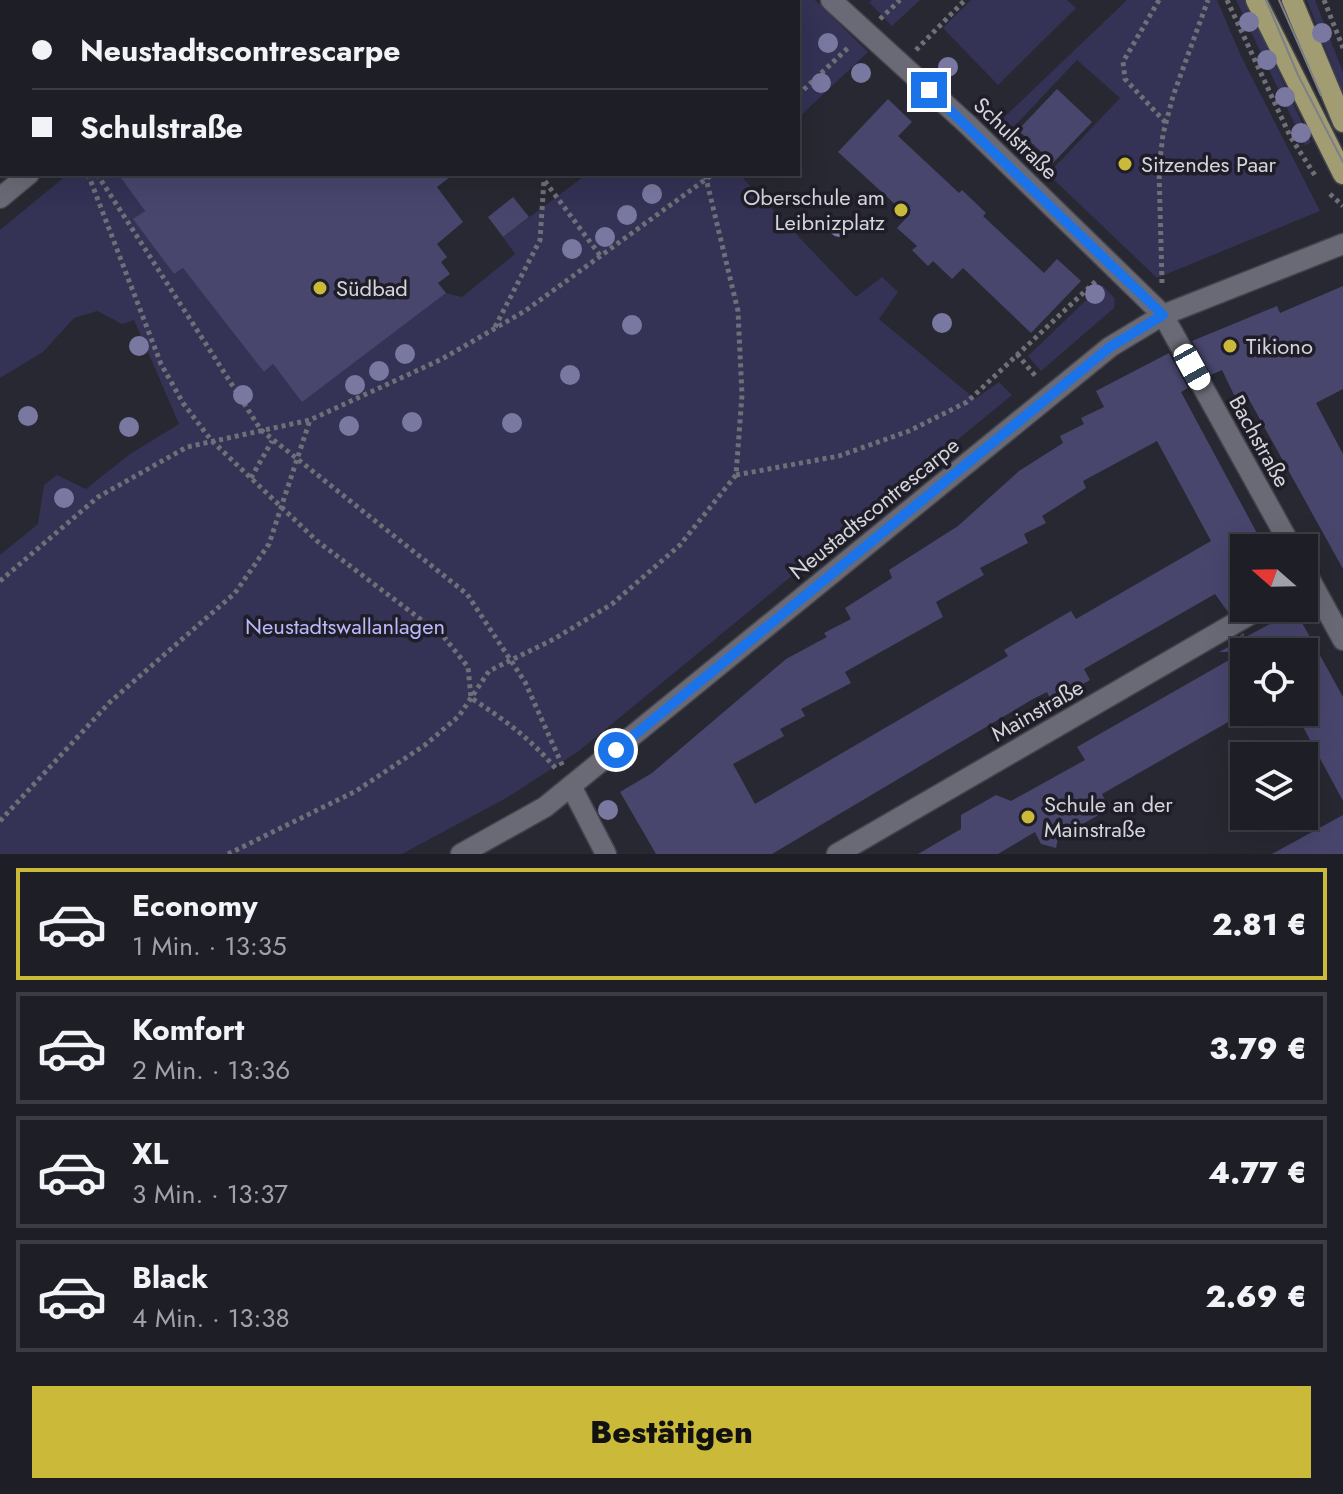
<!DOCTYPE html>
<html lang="de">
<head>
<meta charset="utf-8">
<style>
  :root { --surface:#1e1e26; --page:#2b2b32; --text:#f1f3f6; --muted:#a1a2a7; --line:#3c3c43; --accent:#cbba39 }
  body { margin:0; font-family:Jost,sans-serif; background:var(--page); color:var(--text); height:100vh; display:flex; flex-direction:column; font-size:30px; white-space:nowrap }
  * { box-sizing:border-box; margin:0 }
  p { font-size:26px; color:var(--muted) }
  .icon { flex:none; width:44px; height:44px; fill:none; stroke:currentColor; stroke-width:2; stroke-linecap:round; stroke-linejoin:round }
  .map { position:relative; height:854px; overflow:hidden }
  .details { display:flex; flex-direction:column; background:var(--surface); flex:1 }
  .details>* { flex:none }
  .top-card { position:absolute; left:0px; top:0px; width:800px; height:176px; box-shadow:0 8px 32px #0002,0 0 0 2px var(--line); display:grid; align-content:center; height:176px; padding:0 32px; background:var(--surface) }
  .needle { width:52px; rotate:290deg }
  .tools { position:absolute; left:1230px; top:534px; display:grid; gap:16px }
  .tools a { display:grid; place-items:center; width:88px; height:88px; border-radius:0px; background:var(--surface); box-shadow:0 8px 32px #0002,0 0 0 2px var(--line); font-size:40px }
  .end { position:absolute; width:36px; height:36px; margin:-18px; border:10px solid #1a73e8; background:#fff; box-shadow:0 0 0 4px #fff }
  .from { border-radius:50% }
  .car { position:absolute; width:24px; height:48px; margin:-24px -12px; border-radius:10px; box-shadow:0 0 6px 2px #0007; background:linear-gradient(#fff 24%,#345 0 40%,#fff 0 76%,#345 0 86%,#fff 0) }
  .top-card b { display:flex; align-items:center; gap:28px; height:76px; font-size:30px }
  .top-card b+b { border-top:2px solid var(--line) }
  .top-card i { width:20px; height:20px; background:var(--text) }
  ul { padding:14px 0 0; list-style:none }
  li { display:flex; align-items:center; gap:24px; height:112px; margin:0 16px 12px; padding:0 16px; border:4px solid var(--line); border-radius:0px }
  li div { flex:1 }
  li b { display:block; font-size:30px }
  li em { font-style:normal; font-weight:800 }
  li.on { border-color:var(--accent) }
  li>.icon { width:72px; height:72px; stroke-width:1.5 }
  .button { display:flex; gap:16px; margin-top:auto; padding:16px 32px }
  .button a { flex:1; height:92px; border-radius:0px; background:var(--accent); color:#111; font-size:32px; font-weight:800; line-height:92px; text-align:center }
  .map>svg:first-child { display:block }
</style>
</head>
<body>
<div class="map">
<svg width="1343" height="854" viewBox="0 0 1343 854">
  <rect width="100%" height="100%" fill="#282832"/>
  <g fill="#343255">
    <polygon points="800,0 815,0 868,52 798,118"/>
    <polygon points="872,0 920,0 892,26 869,2"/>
    <polygon points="971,0 1067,0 1076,8 998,85 943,28"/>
    <polygon points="1127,0 1217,0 1241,56 1320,211 1157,278 1048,174 1120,98 1077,60 1006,135 996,125"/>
    <polygon points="1236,0 1245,0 1311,142 1305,146"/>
    <polygon points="1307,0 1315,0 1343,72 1343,94"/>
    <polygon points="68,174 118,174 145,211 134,219 174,274 186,266 264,372 273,364 302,401 446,293 462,297 515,254 503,237 587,174 739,174 856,297 882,277 898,292 879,319 975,399 999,382 1012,395 579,751 508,797 402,854 0,854 0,555 38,524 44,485 57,475 86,489 130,454 179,424 134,320 122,324 97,311 74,318 43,352 0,378 0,230"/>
    <polygon points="1102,285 1115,299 1114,308 1041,371 1028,356"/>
  </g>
  <g fill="#48466d" fill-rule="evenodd">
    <polygon points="1057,89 1092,122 1053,163 1018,130"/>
    <polygon points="888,99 912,122 898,136 959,193 962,190 986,213 983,216 1044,273 1057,259 1081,281 1031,333 963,268 952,279 933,261 928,266 912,250 917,246 897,228 908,216 838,152"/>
    <polygon points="118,174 454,174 437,187 463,222 437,244 447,257 441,262 450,274 438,283 446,293 302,402 273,364 264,372 183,268 174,274 133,219 145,211"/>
    <polygon points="513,197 529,217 503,237 488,217"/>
    <polygon points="1343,286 1343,389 1316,403 1343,454 1343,569 1246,394 1236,399 1222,370 1211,375 1192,341 1277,306 1280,313"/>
    <path d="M1169 353 1188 388 1181 392 1265 548H1244V603L1228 612 1215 594 1084 669 1090 680 1052 702 1047 692 1033 699 772 854H656L620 792 652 773 786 659 827 637 824 633 851 619 845 608 892 578 889 570 958 526 1019 471 1063 443 1060 436 1084 424 1081 418 1104 407 1096 391ZM1157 441 1211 541 1076 619 1071 611 1004 650 1008 656 755 804 733 764 784 736 780 729 805 716 801 709 851 683 845 672 943 617 936 602 984 575 980 568 1028 543 1024 534 1046 523 1042 516 1086 488 1083 481Z"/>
    <polygon points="1295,610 1343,697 1343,801 1295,712 1304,712 1304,652 1244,652 1244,713 1102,794 1109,809 1058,838 1056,848 1041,844 1035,832 998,854 918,854 961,829 961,815 996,795 1011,801 1085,760 1077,747 1243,652 1219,652 1243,639 1240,635 1244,633 1244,638"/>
    <polygon points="1343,815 1343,854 1272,854"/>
  </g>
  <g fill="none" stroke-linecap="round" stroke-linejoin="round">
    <defs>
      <g id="minor">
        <polyline points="10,0 11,2"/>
        <polyline points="831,0 967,124 1163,315 1292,548"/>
        <polyline points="234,2 236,0"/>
        <polyline points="0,198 29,174"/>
        <polyline points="1304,569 1343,640"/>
        <polyline points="571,786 606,854"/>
        <polyline points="461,854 545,807 1110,347 1163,315 1343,244"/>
        <polyline points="837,854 1261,608"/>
      </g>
      <g id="major">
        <polyline points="1256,0 1343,174"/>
        <polyline points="1292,0 1343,122"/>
      </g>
    </defs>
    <use href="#minor" stroke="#44444c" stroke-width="23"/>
    <use href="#major" stroke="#44444c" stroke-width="23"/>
    <g stroke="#6f6f78" stroke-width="5" stroke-dasharray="4 4" stroke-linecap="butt">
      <polyline points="1159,0 1123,62 1125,79 1166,123"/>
      <polyline points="1227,0 1290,136 1316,177"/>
      <polyline points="1324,0 1343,48"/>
      <polyline points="880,19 900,0"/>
      <polyline points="916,50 965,0"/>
      <polyline points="798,95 849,47"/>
      <path d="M88 174 161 364 183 403 211 440 317 541 444 637 468 667 471 698C505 720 531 739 557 770"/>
      <polyline points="97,174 261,430 467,594 525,682 563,767"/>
      <polyline points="546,174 544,180 602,258"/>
      <polyline points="1330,194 1343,206"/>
      <polyline points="1162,283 1159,169 1163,134 1173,96 1208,0"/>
      <polyline points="495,327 540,240 544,180"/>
      <polyline points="1017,354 1037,378"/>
      <polyline points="736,475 839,456 909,431 967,402 1097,280"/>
      <polyline points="251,478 272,441"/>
      <polyline points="0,581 98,497 187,447 310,420 442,359 525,311 713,174"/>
      <polyline points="0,821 110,702 235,593 269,544 310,420"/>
      <polyline points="228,854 356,791 425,745 459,716 489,671 554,639 612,604 680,545 736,475 742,395 738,311 705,174"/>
    </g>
    <use href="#minor" stroke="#6a6a77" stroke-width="20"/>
    <use href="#major" stroke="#a29c73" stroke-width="20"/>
    <g stroke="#7f7f87" stroke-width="2">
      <polyline points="1266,0 1298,75 1343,162"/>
      <polyline points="1279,0 1321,95"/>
    </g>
  </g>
  <g fill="#7978a1">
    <circle cx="1249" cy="22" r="10"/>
    <circle cx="1322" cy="33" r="10"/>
    <circle cx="828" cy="43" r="10"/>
    <circle cx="1267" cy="60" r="10"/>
    <circle cx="948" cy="67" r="10"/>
    <circle cx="861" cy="73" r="10"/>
    <circle cx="821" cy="83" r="10"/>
    <circle cx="1285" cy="97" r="10"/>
    <circle cx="1301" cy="133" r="10"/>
    <circle cx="652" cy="194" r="10"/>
    <circle cx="627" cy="215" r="10"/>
    <circle cx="839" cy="227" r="10"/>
    <circle cx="605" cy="237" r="10"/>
    <circle cx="572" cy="249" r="10"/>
    <circle cx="1095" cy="294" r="10"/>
    <circle cx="942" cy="323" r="10"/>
    <circle cx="632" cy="325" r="10"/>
    <circle cx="139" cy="346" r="10"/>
    <circle cx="405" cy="354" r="10"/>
    <circle cx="379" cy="371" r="10"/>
    <circle cx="570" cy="375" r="10"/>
    <circle cx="355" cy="385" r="10"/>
    <circle cx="243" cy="395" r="10"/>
    <circle cx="28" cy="416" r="10"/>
    <circle cx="412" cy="422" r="10"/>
    <circle cx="512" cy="423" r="10"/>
    <circle cx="349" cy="426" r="10"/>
    <circle cx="129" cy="427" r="10"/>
    <circle cx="64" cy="498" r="10"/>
    <circle cx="608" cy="810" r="10"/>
  </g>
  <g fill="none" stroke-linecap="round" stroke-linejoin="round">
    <polyline stroke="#1a73e8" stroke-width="10" points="616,750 1110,347 1163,315 929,90"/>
  </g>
  <g fill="#cbba39" stroke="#1f1e28" stroke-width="3">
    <circle cx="1125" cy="164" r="8"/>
    <circle cx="901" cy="210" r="8"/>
    <circle cx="320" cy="288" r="8"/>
    <circle cx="1230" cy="346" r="8"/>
    <circle cx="1028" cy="817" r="8"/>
  </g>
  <g text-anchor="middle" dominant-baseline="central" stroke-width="7" stroke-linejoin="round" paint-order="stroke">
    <g font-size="22" fill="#d4d4db" stroke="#1f1e28">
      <text transform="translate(1016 138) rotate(44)">Schulstraße</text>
      <text transform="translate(1260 441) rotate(61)">Bachstraße</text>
      <text transform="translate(874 508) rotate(-39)">Neustadtscontrescarpe</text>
      <text transform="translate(1037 710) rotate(-30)">Mainstraße</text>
    </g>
    <g font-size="22" fill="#d4d4db" stroke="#1f1e28" text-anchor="start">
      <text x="1141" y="164">Sitzendes Paar</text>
      <text x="885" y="197" text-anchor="end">Oberschule am<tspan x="885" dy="25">Leibnizplatz</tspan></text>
      <text x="336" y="288">Südbad</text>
      <text x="1246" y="346">Tikiono</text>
      <text x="1044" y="804">Schule an der<tspan x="1044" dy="25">Mainstraße</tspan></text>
    </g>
    <g font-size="22" fill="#bbb9fc" stroke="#1f1e28">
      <text x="345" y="626">Neustadtswallanlagen</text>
    </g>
  </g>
</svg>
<div class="tools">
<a><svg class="needle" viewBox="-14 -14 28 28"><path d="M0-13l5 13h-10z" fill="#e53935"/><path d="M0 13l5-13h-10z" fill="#a1a2a7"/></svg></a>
<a><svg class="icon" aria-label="locate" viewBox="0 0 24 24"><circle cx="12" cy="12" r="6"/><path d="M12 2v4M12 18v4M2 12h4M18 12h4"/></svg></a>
<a><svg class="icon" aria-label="layers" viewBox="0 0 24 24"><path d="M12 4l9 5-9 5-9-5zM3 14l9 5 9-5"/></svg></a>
</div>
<i class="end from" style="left:616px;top:750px"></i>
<i class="end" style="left:929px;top:90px"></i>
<i class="car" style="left:1192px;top:367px;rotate:151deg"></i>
<div class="top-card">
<b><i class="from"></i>Neustadtscontrescarpe</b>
<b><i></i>Schulstraße</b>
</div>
</div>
<section class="details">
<ul>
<li class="on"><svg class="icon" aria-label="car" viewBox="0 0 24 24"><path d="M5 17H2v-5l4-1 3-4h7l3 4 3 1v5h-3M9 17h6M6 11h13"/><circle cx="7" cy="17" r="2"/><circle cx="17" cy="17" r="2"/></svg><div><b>Economy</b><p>1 Min. · 13:35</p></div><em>2.81 €</em></li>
<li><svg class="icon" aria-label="car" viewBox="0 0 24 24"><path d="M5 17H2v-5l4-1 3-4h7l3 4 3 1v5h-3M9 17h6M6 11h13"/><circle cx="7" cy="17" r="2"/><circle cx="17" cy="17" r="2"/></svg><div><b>Komfort</b><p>2 Min. · 13:36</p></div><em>3.79 €</em></li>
<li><svg class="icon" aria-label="car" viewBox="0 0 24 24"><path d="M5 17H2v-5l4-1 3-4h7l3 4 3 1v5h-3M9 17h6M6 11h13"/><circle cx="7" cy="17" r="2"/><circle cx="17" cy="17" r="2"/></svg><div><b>XL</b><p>3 Min. · 13:37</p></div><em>4.77 €</em></li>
<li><svg class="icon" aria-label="car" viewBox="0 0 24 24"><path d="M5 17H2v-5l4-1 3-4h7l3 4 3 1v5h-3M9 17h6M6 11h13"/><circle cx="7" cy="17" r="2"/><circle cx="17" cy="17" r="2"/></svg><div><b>Black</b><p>4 Min. · 13:38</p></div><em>2.69 €</em></li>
</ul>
<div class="button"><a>Bestätigen</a></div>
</section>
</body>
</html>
